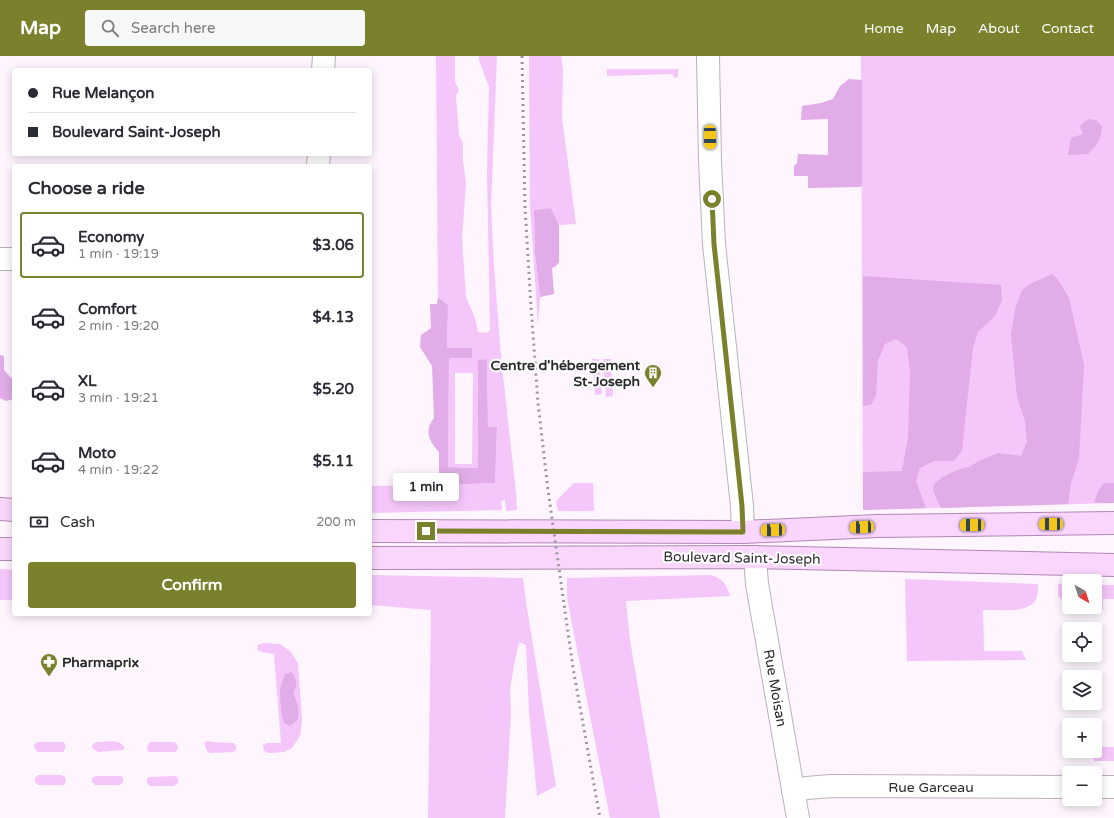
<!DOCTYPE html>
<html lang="en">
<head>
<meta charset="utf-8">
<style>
  :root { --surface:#fff; --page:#f7f7f7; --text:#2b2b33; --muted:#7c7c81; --line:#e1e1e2; --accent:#7a802b }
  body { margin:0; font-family:"Varela Round",sans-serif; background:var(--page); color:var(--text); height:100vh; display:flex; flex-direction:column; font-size:15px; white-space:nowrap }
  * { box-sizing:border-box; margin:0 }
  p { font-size:13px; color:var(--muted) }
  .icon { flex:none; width:22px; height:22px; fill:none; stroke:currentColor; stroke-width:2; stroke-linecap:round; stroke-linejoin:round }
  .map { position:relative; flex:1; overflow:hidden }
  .drawer { position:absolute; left:12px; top:108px; width:360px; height:452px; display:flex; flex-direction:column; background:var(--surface); border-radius:4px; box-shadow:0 2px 10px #0003 }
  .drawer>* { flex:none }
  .guide { position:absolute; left:12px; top:12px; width:360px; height:88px; border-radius:4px; box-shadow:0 2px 10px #0003; display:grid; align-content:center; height:88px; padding:0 16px; background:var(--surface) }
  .needle { width:26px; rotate:141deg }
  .buttons { position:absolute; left:1062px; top:518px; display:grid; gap:8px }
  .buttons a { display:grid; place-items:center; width:40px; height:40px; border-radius:4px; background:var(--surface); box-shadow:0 2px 10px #0003; font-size:20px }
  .end { position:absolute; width:18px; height:18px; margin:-9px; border:5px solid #7a802b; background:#fff; box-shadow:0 0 0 2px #fff }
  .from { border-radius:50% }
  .bubble { position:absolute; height:28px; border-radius:4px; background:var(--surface); box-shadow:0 2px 10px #0003; font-size:13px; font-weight:700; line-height:28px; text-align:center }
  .car { position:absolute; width:12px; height:24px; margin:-12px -6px; border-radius:5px; box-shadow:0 0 3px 1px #0007; background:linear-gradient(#f5c518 24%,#345 0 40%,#f5c518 0 76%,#345 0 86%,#f5c518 0) }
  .guide b { display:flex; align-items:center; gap:14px; height:38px; font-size:15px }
  .guide b+b { border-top:1px solid var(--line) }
  .guide i { width:10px; height:10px; background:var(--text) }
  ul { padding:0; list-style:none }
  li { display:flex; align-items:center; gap:12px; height:66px; margin:0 8px 6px; padding:0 8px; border:2px solid transparent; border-radius:4px }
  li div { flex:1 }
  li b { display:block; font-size:15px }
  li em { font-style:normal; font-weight:700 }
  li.current { border-color:var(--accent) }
  li>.icon { width:36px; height:36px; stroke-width:1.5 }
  h2 { padding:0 16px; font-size:18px; line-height:48px }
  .pay { display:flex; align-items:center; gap:10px; height:44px; padding:0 16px; font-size:15px }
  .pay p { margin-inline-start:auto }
  .primary-button { display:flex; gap:8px; margin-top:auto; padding:8px 16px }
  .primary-button a { flex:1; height:46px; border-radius:4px; background:var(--accent); color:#fff; font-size:16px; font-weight:700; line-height:46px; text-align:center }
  header { display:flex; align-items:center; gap:24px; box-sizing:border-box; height:56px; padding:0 20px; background:var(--accent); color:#fff }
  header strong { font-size:19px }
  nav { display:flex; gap:22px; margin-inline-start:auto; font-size:14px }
  .search { width:280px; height:36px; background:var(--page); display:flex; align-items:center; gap:10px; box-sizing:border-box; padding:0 14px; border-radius:4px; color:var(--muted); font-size:15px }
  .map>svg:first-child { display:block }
</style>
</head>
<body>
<header>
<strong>Map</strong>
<div class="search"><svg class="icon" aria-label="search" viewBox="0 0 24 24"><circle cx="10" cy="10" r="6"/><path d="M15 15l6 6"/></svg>Search here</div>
<nav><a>Home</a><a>Map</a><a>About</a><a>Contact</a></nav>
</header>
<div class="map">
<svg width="1114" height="762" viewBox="0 0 1114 762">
  <rect width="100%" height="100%" fill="#fef5ff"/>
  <g fill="#f5c6fa" fill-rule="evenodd">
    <path d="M436 0H455V26L459 34 456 40 459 79 463 87V106L466 127 462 182 466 241 475 262 478 276 487 277 490 274 487 116 489 31 479 4V0H497L491 150 494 211 501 301 516 437 517 454 506 455 505 444 501 445 502 454 370 457V430L439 429 495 427 497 371H488L487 303 478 304V412L448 411 449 302 472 292H447L448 249 438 241ZM455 317H473L472 408H455Z"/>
    <polygon points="529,0 561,0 563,13 562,62 576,168 559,169 551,152 534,154 535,198 540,241 538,270 530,150"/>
    <polygon points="861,0 1114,0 1114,447 863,454"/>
    <polygon points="607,13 678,13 678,21 674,22 673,18 607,20"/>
    <polygon points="592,303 599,303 602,338 595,339"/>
    <polygon points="603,303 611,303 613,340 606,341"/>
    <polygon points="574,427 593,427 594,455 558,455 556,445"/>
    <polygon points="0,513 14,514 14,544 0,544"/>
    <polygon points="370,519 523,522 526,546 556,730 537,740 529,656 526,589 519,586 514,609 510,634 511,658 505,762 428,762 431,554 370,549"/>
    <path d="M710 519C723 522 726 528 730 540L626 545 630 584 660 762H610L567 542V522Z"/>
    <path d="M905 523 1038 528C1038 532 1038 539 1036 543 1029 559 996 553 983 554L984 595H1022L1026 604 907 605Z"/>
    <polygon points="1058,528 1069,528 1069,543 1060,543 1058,539"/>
    <polygon points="1095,529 1114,529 1114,543 1103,543 1103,554 1093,554 1092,551 1095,551"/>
    <polygon points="263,587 280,588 290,595 298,607 302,665 300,680 292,692 284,696 269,697 264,695 263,689 267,687 281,687 274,598 261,596 257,594 258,589"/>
    <polygon points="208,685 211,686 234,687 236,690 236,694 233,696 210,697 207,695 205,690 205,686"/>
    <path d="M38 686H64C66 690 66 692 63 696H38L35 693 34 688Z"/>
    <path d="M96 686C105 686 120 682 125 692L123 694 98 696 93 693 92 689Z"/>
    <path d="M150 686H174L177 688 178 693 175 696H149C146 692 147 690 150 686Z"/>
    <polygon points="1095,691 1114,691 1114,705 1094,705 1094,695 1095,695"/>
    <polygon points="38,719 61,719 65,721 66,726 63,729 38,729 35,726 35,722"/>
    <polygon points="96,720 121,720 123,722 123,726 120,729 95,729 92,726 92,722"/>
    <polygon points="175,720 178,722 178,727 174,730 150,730 147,727 147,723 150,721"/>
  </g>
  <g fill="#e1ace7">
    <polygon points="849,23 862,24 862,130 860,131 808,132 808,120 794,120 794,110 797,107 798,98 828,99 828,63 801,64 802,50 821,47 833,43 840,30"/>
    <path d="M1088 63 1096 64 1102 70C1101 84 1098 88 1088 98L1068 99 1071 82 1083 78 1080 70Z"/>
    <polygon points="551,152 559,169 559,206 556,210 552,212 554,238 540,241 535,198 534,154"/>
    <polygon points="1052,218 1057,222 1069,242 1084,309 1079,403 1071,427 1068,448 941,452 933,435 934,428 943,421 957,414 969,411 979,405 998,397 1021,400 1027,386 1025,365 1017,341 1011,279 1015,253 1022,234 1030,228"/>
    <polygon points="863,220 1001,229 1002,244 995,260 978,276 973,292 962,394 954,405 934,405 920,412 916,425 926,452 863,454 863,416 902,415 908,381 910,316 907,291 896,283 885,288 878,304 876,339 871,349 863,350"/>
    <path d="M438 241 448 249 447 292H472V302H449L448 411 478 412V304L487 303 488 371H497L495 427 439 429V396C429 385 424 375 434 362L432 310 420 291 421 279 431 272 430 248H437Z"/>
    <polygon points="0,299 4,300 4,314 11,322 14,322 14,343 6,345 0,342"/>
    <polygon points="1104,427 1114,427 1114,447 1094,447 1098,435"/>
    <path d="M292 616C298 625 297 629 293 638 297 645 301 656 297 664 296 666 292 668 290 670L284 667 281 655 280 633 285 618Z"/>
  </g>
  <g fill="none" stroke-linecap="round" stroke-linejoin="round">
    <defs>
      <g id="minor">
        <polyline points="708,0 710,105 714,188 742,450 743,476"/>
        <polyline points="323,14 324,0"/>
        <polyline points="318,110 319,98"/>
        <polyline points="0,203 14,203"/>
        <polyline points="755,501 757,528 798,762"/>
        <polyline points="1095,731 1114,731"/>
        <polyline points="793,735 807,732 831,730 1069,731"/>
      </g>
      <g id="primary">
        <polyline points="0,453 14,454"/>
        <polyline points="370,475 743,476 877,470 1114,467"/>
        <polyline points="0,493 14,493"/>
        <polyline points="370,502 755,501 1114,509"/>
      </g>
    </defs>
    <use href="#minor" stroke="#bab2bb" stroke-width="24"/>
    <use href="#primary" stroke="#b088b4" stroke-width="24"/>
    <use href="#minor" stroke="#fff" stroke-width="22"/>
    <use href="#primary" stroke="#fad6fd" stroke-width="22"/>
    <polyline stroke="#9c959c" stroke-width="3" stroke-dasharray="2 4" stroke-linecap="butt" points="522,0 525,151 531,250 538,347 548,434 573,612 600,762"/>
  </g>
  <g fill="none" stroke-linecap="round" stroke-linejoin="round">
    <polyline stroke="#7a802b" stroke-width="5" points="426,475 743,476 742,450 718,225 714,188 712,143"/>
  </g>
  <defs>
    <symbol id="building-pin" viewBox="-11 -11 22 30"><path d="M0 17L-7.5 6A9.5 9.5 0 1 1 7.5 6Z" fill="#7a802b" stroke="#fff"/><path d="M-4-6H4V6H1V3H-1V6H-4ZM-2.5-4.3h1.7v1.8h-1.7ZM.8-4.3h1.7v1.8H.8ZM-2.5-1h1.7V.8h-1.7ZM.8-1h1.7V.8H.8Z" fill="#fff"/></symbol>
    <symbol id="pharmacy-pin" viewBox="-11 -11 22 30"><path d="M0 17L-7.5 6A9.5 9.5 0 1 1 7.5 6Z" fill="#7a802b" stroke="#fff"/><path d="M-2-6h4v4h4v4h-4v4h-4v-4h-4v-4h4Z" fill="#fff"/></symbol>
  </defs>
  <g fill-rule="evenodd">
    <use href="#building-pin" x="643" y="307" width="20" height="27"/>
    <use href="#pharmacy-pin" x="39" y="596" width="20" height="27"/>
  </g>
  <g text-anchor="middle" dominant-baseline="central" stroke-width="4" stroke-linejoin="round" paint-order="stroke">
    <g font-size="14" font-weight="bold" fill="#2d2a2d" stroke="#fff" text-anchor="end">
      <text x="640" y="309">Centre d'hébergement<tspan x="640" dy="16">St-Joseph</tspan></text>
      <text x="62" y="606" text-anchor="start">Pharmaprix</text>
    </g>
    <g font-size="14" fill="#2d2a2d" stroke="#fff">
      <text transform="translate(742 502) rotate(1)">Boulevard Saint-Joseph</text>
      <text transform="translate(775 632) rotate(80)">Rue Moisan</text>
      <text x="931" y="731">Rue Garceau</text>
    </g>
  </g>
</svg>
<div class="buttons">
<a><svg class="needle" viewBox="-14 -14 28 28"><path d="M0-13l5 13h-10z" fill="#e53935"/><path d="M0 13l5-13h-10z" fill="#7c7c81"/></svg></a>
<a><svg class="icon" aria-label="locate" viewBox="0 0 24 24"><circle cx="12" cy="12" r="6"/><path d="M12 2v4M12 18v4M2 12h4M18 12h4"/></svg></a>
<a><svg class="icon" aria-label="layers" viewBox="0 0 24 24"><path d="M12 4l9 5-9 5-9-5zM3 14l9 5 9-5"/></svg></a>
<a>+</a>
<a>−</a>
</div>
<i class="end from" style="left:712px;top:143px"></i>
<i class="end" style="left:426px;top:475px"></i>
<div class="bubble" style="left:393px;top:417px;width:66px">1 min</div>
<i class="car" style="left:710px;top:81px;rotate:179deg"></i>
<i class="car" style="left:1051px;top:468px;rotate:269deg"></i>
<i class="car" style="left:972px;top:469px;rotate:269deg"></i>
<i class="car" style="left:862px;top:471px;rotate:268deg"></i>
<i class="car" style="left:773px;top:474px;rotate:268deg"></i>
<div class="guide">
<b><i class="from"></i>Rue Melançon</b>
<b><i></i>Boulevard Saint-Joseph</b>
</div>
<section class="drawer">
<h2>Choose a ride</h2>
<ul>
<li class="current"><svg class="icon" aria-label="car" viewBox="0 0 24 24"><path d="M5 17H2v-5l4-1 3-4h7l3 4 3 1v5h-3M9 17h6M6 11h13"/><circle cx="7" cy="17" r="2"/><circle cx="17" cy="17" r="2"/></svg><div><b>Economy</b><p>1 min · 19:19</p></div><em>$3.06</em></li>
<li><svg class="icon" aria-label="car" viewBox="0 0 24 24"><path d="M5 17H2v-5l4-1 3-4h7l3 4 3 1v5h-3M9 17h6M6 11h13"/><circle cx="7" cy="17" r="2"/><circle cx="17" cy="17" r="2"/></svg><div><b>Comfort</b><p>2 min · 19:20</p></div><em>$4.13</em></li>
<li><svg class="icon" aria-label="car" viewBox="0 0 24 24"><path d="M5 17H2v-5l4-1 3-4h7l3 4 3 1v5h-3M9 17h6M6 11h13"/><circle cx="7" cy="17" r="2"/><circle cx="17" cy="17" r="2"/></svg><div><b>XL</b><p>3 min · 19:21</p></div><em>$5.20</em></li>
<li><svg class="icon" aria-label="car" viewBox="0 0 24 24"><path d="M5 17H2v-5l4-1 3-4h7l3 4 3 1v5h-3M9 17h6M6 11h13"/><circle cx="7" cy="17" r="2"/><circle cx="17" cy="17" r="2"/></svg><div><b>Moto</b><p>4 min · 19:22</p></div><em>$5.11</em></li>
</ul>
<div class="pay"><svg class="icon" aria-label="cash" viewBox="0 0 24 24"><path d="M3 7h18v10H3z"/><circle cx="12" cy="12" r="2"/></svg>Cash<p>200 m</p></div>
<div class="primary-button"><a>Confirm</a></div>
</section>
</div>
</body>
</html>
